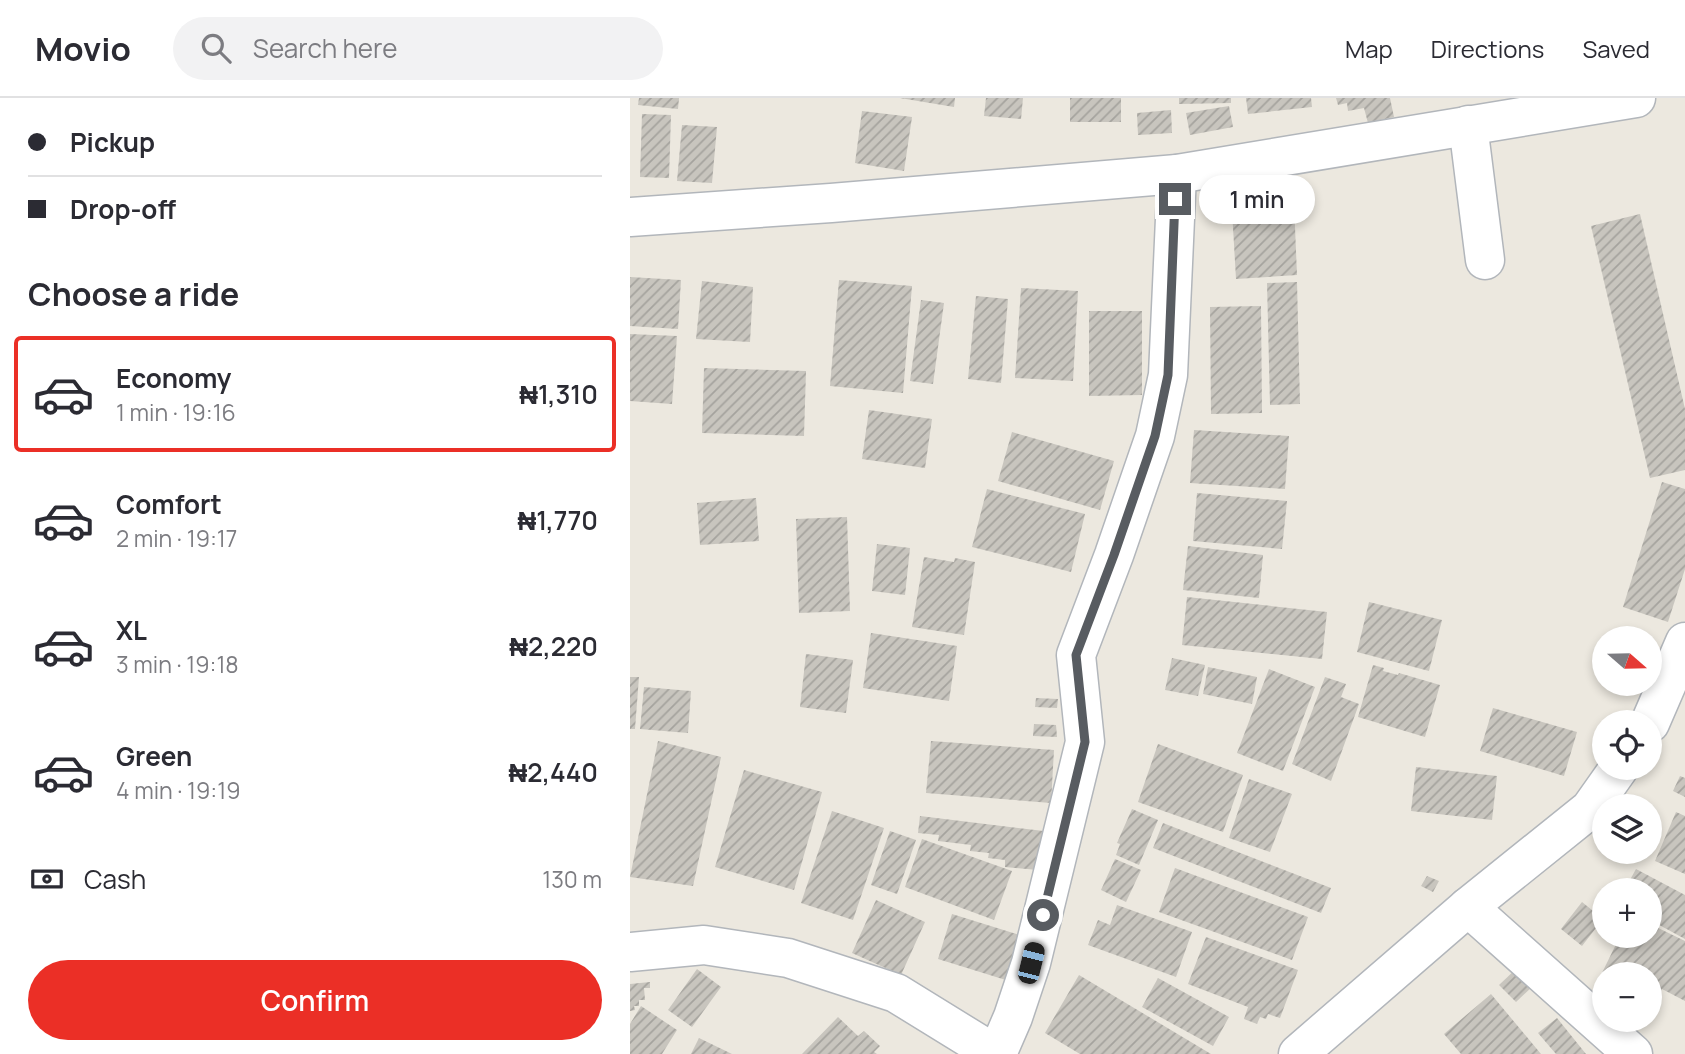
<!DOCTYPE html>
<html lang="en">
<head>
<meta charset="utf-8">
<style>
  :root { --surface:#fff; --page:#f2f2f3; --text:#2b2b33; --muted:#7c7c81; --line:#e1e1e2; --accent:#eb2f26 }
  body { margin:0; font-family:Manrope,sans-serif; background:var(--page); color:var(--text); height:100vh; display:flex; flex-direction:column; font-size:26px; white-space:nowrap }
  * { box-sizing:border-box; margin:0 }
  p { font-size:23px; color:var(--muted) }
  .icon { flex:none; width:38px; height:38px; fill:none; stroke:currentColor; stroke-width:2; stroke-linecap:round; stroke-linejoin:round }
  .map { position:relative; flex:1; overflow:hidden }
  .details { display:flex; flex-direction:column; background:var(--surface); width:630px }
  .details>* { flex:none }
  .guide { display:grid; align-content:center; height:154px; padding:0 28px; background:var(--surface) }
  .needle { width:46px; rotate:110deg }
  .controls { position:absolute; left:962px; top:528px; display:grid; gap:14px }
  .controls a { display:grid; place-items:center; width:70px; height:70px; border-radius:50%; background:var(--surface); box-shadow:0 4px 10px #0003; font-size:35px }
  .end { position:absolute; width:32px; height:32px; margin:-16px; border:9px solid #585c61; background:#fff; box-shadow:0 0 0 4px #fff }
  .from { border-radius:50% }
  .bubble { position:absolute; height:49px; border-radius:24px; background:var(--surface); box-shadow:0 4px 10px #0003; font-size:23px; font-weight:600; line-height:49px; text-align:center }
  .car { position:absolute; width:21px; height:42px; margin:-21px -10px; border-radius:9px; box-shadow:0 0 5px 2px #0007; background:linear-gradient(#222 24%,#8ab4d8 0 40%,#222 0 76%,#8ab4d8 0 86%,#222 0) }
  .guide b { display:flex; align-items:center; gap:24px; height:66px; font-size:26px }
  .guide b+b { border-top:2px solid var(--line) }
  .guide i { width:18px; height:18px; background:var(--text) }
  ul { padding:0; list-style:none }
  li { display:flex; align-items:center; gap:21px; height:116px; margin:0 14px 10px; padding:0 14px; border:4px solid transparent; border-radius:7px }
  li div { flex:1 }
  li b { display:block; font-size:26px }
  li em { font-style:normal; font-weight:600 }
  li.selected { border-color:var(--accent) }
  li>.icon { width:63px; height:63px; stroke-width:1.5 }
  h2 { padding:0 28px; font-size:32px; line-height:84px }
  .pay { display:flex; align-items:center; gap:18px; height:77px; padding:0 28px; font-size:26px }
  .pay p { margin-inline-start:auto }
  .button { display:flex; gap:14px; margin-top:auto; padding:14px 28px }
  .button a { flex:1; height:80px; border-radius:42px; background:var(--accent); color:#fff; font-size:28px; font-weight:600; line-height:80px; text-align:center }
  header { display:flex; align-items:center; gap:42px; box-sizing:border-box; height:98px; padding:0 35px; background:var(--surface); border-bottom:2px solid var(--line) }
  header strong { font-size:33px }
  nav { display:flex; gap:38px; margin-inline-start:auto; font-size:24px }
  .search { width:490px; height:63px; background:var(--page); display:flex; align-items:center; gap:18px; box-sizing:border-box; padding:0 24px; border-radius:38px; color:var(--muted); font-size:26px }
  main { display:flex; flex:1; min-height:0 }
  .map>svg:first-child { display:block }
</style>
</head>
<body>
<header>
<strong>Movio</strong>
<div class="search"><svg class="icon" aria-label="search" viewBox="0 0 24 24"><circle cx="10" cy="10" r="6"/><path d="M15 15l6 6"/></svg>Search here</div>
<nav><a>Map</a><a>Directions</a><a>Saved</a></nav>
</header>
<main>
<section class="details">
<div class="guide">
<b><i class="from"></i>Pickup</b>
<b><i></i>Drop-off</b>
</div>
<h2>Choose a ride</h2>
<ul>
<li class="selected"><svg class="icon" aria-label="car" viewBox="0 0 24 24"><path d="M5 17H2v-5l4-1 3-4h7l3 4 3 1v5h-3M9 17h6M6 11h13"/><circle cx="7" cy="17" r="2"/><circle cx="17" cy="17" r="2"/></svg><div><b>Economy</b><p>1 min · 19:16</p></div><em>₦1,310</em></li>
<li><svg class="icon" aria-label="car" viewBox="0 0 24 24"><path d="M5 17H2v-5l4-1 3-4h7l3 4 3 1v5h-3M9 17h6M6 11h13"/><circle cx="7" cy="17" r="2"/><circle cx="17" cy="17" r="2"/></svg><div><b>Comfort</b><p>2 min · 19:17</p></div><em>₦1,770</em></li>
<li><svg class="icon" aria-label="car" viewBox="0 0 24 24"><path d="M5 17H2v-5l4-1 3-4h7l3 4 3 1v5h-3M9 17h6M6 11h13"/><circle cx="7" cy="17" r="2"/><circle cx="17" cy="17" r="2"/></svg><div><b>XL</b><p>3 min · 19:18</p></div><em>₦2,220</em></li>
<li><svg class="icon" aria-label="car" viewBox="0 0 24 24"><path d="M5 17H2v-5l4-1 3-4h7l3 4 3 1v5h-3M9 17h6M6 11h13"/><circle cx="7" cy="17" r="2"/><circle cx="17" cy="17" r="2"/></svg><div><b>Green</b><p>4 min · 19:19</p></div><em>₦2,440</em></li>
</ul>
<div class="pay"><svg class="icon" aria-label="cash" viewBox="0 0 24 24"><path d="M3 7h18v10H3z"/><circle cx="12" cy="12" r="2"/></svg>Cash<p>130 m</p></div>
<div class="button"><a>Confirm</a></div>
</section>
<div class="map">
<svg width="1055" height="956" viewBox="0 0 1055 956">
  <defs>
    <pattern id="building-hatch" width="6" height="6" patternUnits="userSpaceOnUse" patternTransform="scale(1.75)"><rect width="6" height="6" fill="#c8c5be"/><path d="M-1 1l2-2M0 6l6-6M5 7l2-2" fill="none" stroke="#a5a39e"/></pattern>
  </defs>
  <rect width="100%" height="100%" fill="#ece8df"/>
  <g fill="url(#building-hatch)">
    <polygon points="9,0 49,0 48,11 8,7"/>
    <polygon points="270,0 325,0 324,9"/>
    <polygon points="356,0 393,0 391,21 354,18"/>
    <rect x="440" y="0" width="51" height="24"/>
    <polygon points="549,0 601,0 601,5 549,6"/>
    <polygon points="616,0 681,0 682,9 618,16"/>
    <polygon points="706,0 760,0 764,19 738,25 734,10 718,13 717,5 708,7"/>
    <polygon points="599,8 603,29 560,37 556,15"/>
    <polygon points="541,12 542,35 508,37 507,15"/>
    <polygon points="232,13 282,19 274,73 225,65"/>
    <polygon points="12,16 41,17 39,80 10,79"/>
    <polygon points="52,27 87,29 82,85 47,83"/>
    <polygon points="647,105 664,105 667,177 606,181 602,112 647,110"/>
    <polygon points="1010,116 1055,311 1055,372 1020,380 961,128"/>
    <polygon points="0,179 51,182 48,231 0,228"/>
    <polygon points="209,182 282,188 273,295 200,288"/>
    <polygon points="72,183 123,189 120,244 66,241"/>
    <polygon points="667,184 670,306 640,307 637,185"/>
    <polygon points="391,190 448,193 443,283 385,280"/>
    <polygon points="346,198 378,201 371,285 338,281"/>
    <polygon points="291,202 314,205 303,286 280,283"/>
    <polygon points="631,208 632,315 581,316 580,209"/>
    <polygon points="459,213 512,213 512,297 459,298"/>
    <polygon points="0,236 47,238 42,306 0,303"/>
    <polygon points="74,270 176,273 174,338 72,335"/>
    <polygon points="239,312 302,321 295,370 232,361"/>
    <polygon points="564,332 659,338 655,391 560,385"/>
    <polygon points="382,334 484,363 470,412 368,383"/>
    <polygon points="1032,384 1055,391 1055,471 1038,524 993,509"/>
    <polygon points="357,391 455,416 441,474 342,449"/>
    <polygon points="567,395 657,403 652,451 563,443"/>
    <polygon points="126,400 129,443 70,447 67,405"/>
    <polygon points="217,419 220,513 169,515 166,421"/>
    <polygon points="247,446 280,450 275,497 242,493"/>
    <polygon points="558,448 633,457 629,500 553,492"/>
    <polygon points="294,459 324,464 325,460 345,464 334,537 282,529"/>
    <polygon points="557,499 697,514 692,561 552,547"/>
    <polygon points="739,504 812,522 799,573 727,554"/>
    <polygon points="241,535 327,548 319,603 233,590"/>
    <polygon points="176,556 223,562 216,615 170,609"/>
    <polygon points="542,560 575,567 568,598 535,592"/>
    <polygon points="743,567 754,570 753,573 768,577 769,575 810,587 795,639 728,619"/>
    <polygon points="578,569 627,579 622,606 573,596"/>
    <polygon points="639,571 685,589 653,673 607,655"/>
    <polygon points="0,579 9,579 5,631 0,631"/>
    <polygon points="695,579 716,586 711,599 729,606 701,683 662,666"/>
    <polygon points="14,589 61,593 58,635 10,631"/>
    <polygon points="406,600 428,601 427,610 405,609"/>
    <polygon points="863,610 947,634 934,678 850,653"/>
    <polygon points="404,626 426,627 427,639 403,638"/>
    <polygon points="28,643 91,659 63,788 0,779"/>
    <polygon points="301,643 424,652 421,705 296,695"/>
    <polygon points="528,646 613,677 593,734 508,704"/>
    <polygon points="786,669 867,678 862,722 781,713"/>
    <polygon points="114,672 192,694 164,792 85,769"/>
    <polygon points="1050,678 1055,680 1055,699 1043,693"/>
    <polygon points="619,681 662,696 640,754 599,740"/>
    <polygon points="502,711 528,722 509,767 486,757 490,746 487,745"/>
    <polygon points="202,713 254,730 223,822 171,805"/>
    <polygon points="1046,714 1055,718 1055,776 1025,763"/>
    <polygon points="290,718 422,734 408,772 375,769 375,762 358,760 359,755 340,753 341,747 308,743 309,737 288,735"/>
    <polygon points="533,725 701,790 691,815 523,750"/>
    <polygon points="260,733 286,742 267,796 241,787"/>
    <polygon points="292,741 382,773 364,822 275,789"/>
    <polygon points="485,761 511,772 496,804 471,792"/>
    <polygon points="545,770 678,819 662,862 529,814"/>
    <polygon points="1006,771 1055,797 1055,841 1020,822 1020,793 1002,793 996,789"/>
    <polygon points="797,778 809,783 803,794 791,788"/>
    <polygon points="246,802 295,824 271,877 222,855"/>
    <polygon points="952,804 973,821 952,848 931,831"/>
    <polygon points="487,807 562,834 546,879 458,847 468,822 480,827"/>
    <polygon points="322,816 393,838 379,883 308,861"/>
    <polygon points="1020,826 1055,843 1055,903 1032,891 1026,904 1020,901 1020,877 975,878 971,877 990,838 1020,838"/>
    <polygon points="576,839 668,872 650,920 638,916 636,921 630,919 627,926 614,921 618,909 558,886"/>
    <polygon points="887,870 903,888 886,904 869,887"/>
    <polygon points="67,871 91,889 62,929 38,912"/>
    <polygon points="449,877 581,956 450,956 415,935"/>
    <polygon points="528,880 599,919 583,948 512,909"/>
    <polygon points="20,884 20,890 14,890 15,902 9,902 9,908 4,908 5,912 0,913 0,886"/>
    <polygon points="861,896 911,956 831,956 814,936"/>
    <polygon points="11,908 47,932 32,956 0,956 0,926"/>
    <polygon points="208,919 228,938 234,933 250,948 244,954 247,956 172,956"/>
    <polygon points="927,920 956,956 926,956 908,935"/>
    <polygon points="69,940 102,956 61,956"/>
  </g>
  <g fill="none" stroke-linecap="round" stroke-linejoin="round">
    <defs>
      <g id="minor">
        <polyline points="838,27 855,162"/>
        <polyline points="0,119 201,105 547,76 1006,0"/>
        <polyline points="1020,625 1055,544"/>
        <polyline points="838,809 1003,956"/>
        <polyline points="0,854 74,847 158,860 266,895 365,956"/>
        <polyline points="367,956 383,919 401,865 455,644 446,557 484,457 525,338 538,277 547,76"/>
        <polyline points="668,956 838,809 960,711 989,670"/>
      </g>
    </defs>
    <use href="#minor" stroke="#b2b6bb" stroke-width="41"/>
    <use href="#minor" stroke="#fff" stroke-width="38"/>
  </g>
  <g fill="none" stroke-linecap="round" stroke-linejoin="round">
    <polyline stroke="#585c61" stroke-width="9" points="413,817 455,644 446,557 484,457 525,338 538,277 545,101"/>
  </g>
</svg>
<div class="controls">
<a><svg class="needle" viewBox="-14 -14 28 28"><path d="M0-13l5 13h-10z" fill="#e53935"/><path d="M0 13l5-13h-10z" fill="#7c7c81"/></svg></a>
<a><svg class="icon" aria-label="locate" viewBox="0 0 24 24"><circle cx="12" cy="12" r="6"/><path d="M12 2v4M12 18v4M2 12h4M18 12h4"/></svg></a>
<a><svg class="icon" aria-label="layers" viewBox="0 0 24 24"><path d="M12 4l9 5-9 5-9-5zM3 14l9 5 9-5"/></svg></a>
<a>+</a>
<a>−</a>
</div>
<i class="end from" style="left:413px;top:817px"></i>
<i class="end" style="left:545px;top:101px"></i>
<div class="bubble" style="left:569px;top:77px;width:116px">1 min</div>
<i class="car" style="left:401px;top:865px;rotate:14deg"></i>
</div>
</main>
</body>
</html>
